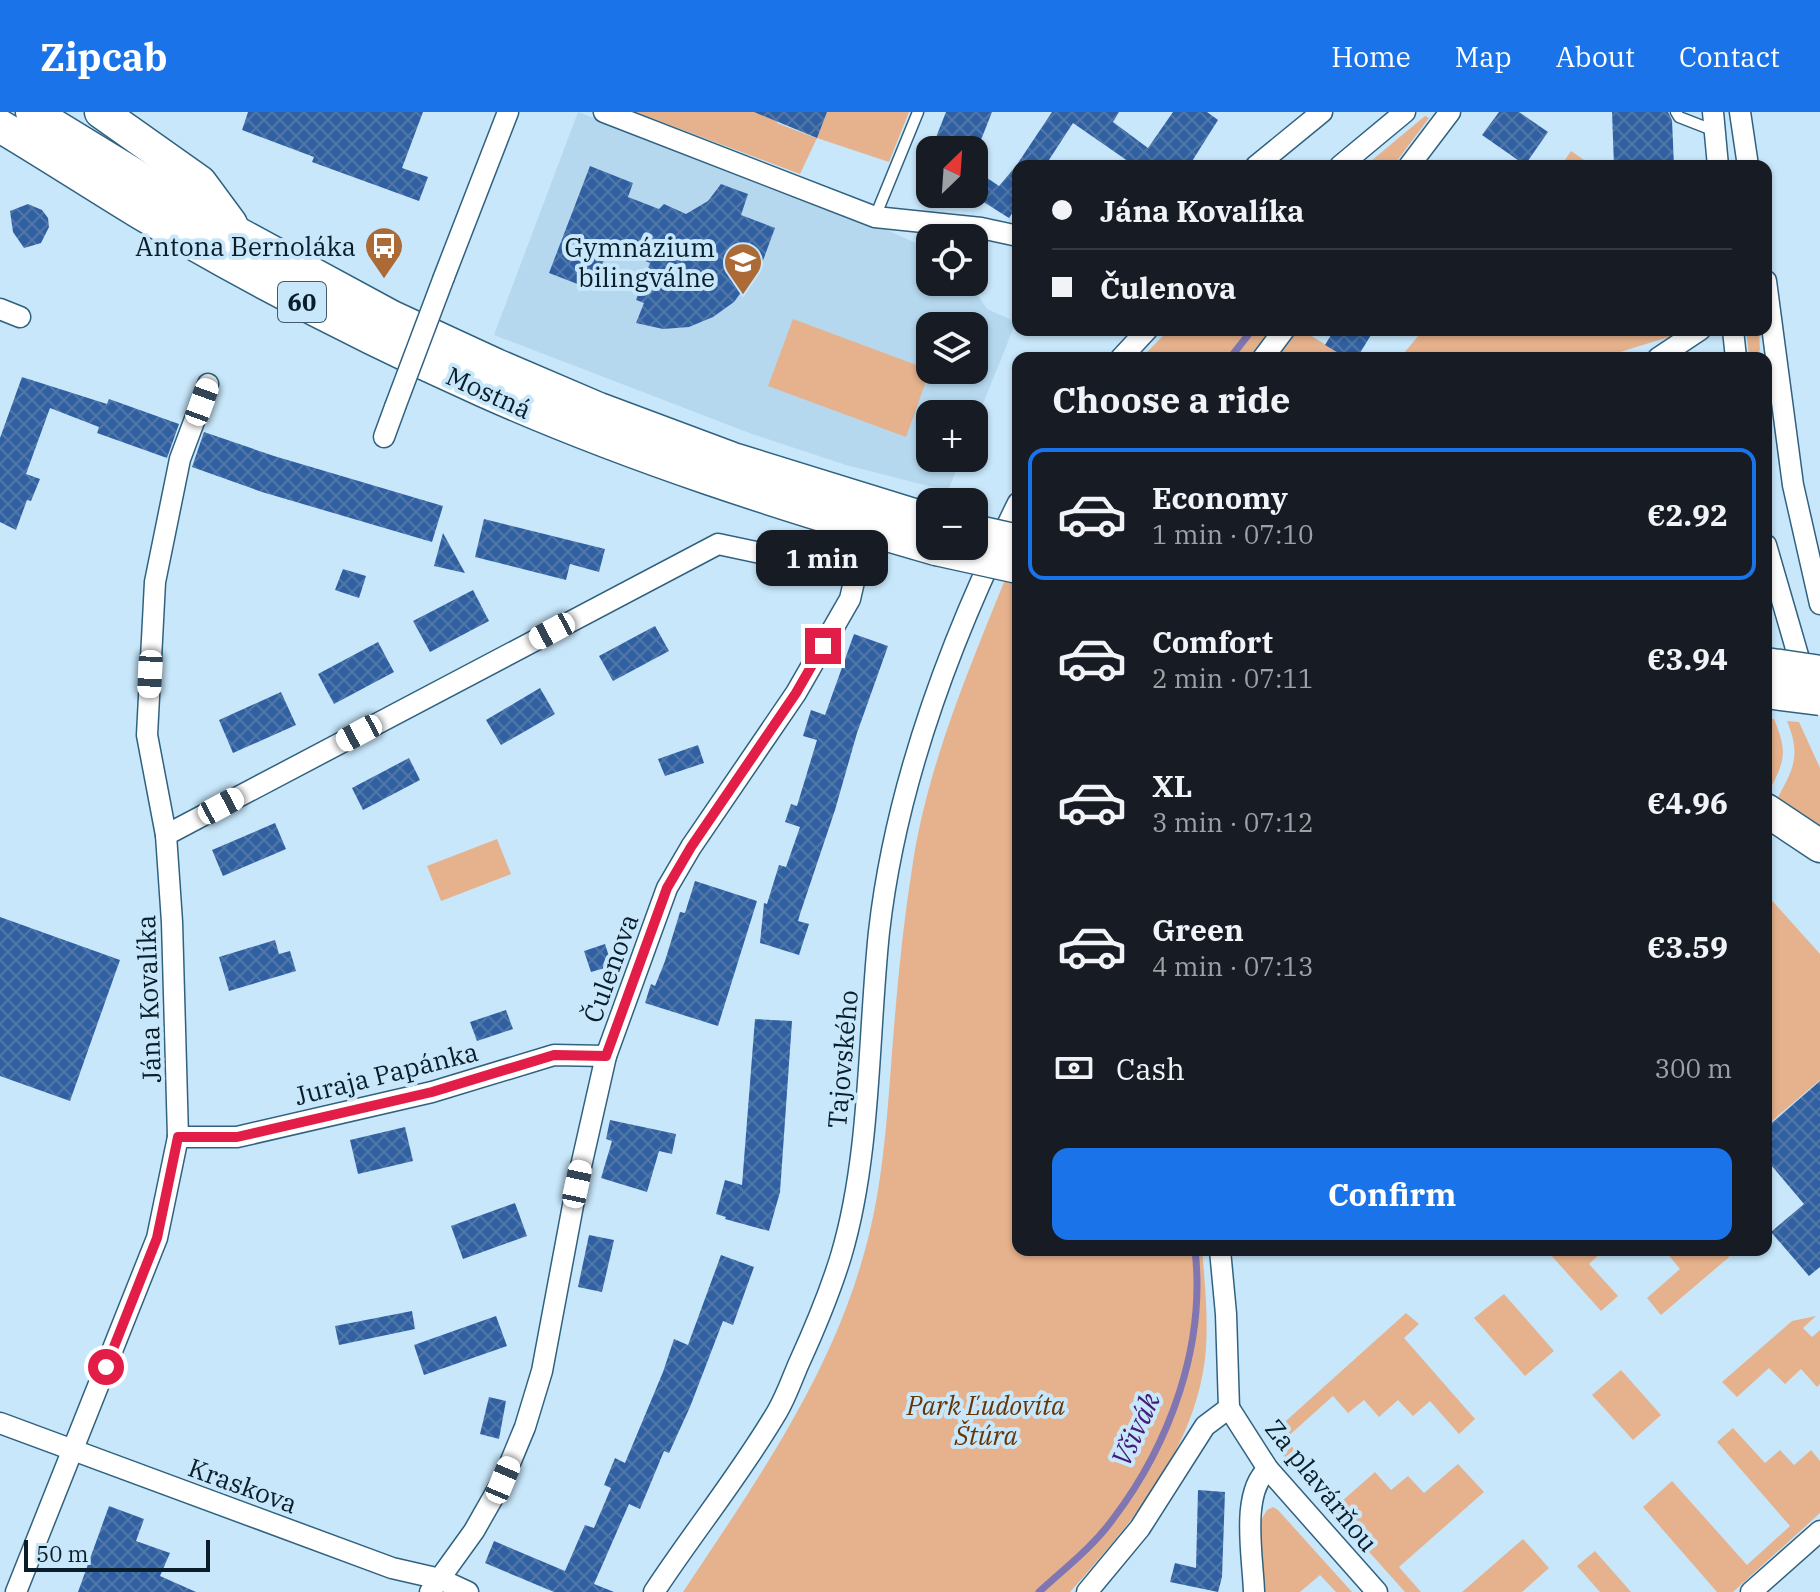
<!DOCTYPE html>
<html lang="en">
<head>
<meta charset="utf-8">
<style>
  :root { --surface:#171b24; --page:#20242c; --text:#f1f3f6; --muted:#9ea1a6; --line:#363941; --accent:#1a73e8 }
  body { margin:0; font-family:"IBM Plex Serif",serif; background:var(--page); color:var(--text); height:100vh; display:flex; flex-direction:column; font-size:30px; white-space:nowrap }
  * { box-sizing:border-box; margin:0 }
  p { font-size:26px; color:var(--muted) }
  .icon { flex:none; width:44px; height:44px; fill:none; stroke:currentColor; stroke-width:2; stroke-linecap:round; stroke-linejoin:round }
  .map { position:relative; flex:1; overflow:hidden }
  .panel { position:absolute; left:1012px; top:240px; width:760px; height:904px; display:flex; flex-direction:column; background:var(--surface); border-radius:16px; box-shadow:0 2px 6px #0004 }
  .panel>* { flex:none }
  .top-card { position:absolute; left:1012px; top:48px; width:760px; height:176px; border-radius:16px; box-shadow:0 2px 6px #0004; display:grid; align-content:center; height:176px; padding:0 40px; background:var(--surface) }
  .needle { width:52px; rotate:25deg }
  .controls { position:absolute; left:916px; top:24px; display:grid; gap:16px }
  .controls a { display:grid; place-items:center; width:72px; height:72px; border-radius:16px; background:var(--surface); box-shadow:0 2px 6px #0004; font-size:40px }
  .scale { position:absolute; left:24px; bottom:20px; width:186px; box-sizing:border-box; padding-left:8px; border:4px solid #091e2a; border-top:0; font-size:22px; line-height:28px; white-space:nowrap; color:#091e2a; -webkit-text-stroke:6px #c8e7fb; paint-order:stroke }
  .end { position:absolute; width:36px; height:36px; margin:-18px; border:10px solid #e11d48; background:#fff; box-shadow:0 0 0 4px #fff }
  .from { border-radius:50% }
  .bubble { position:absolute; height:56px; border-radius:16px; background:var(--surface); box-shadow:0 2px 6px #0004; font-size:26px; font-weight:700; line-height:56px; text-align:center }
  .car { position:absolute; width:24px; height:48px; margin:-24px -12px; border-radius:10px; box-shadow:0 0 6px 2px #0007; background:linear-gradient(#fff 24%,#345 0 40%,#fff 0 76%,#345 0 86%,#fff 0) }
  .top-card b { display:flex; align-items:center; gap:28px; height:76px; font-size:30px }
  .top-card b+b { border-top:2px solid var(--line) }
  .top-card i { width:20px; height:20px; background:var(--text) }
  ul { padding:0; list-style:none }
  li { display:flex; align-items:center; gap:24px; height:132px; margin:0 16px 12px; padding:0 24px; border:4px solid transparent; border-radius:16px }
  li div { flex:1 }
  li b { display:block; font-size:30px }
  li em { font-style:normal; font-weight:700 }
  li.on { border-color:var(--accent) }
  li>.icon { width:72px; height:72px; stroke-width:1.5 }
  h2 { padding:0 40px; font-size:36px; line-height:96px }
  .pay { display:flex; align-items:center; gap:20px; height:88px; padding:0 40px; font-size:30px }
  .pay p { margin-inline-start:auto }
  .cta { display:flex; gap:16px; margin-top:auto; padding:16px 40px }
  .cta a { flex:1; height:92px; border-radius:16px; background:var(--accent); color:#fff; font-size:32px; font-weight:700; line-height:92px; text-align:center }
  header { display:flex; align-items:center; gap:48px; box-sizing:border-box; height:112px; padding:0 40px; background:var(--accent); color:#fff }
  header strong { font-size:38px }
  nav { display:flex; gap:44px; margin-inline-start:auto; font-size:28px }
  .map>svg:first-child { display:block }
</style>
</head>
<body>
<header>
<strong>Zipcab</strong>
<nav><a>Home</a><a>Map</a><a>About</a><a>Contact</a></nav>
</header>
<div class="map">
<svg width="1820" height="1480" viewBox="0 0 1820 1480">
  <defs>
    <pattern id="building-cross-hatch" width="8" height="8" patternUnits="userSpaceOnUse" patternTransform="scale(2)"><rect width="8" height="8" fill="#3060a1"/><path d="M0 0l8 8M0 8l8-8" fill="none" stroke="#5177a8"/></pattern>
  </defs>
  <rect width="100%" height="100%" fill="#c8e7fb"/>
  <path fill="#b5d8ef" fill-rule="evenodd" d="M578 0 874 112 918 132 930 139V170H969L987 197 1016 210 974 314V302H930V346H961L948 379 846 353 752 322 494 223ZM930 214H974V258H930Z"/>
  <g fill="#e6b28d">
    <polygon points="635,0 781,0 777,11 816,26 827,0 909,0 889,50 817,26 800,62"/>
    <polygon points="1425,4 1429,6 1393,54 1365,54"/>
    <polygon points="1571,39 1593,54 1561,54"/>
    <polygon points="793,207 930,258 906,325 768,274"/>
    <polygon points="1169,218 1270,218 1249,246 1141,246"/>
    <polygon points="1297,218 1302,218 1347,246 1276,246"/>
    <polygon points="1423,218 1683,218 1675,223 1601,246 1400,246"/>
    <polygon points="1746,218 1759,218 1760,238 1755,246 1749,243"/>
    <path d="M1018 435V1138H1202C1205 1170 1208 1205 1206 1237 1198 1335 1132 1410 1070 1480H683C752 1376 825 1273 861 1152 881 1088 886 1020 891 954 896 886 902 818 913 750 930 641 978 537 1018 435Z"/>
    <path d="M1766 606 1774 607C1788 641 1785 649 1768 681Z"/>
    <path d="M1787 609 1799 610 1820 656V715L1777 687C1794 656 1801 643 1787 609Z"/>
    <polygon points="497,727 511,762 441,789 427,754"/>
    <polygon points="1766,782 1820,842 1820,968 1766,1014"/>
    <polygon points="1554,1138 1604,1138 1589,1152 1618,1184 1601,1199 1550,1142"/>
    <polygon points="1668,1138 1733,1138 1728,1146 1661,1203 1647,1186 1680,1157 1666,1140"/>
    <polygon points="1504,1182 1554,1239 1525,1264 1474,1206"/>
    <polygon points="1406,1201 1419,1212 1404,1226 1475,1307 1459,1322 1430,1289 1413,1304 1398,1288 1379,1305 1364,1288 1348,1301 1333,1284 1285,1327 1341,1390 1375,1360 1391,1378 1408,1364 1424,1381 1458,1352 1484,1380 1399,1455 1421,1480 1405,1480 1267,1326"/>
    <polygon points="1816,1204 1803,1216 1812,1225 1820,1218 1820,1272 1817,1275 1801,1257 1785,1272 1769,1256 1737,1285 1722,1270 1792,1209"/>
    <polygon points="1621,1258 1661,1303 1633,1328 1592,1283"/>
    <polygon points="1733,1316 1765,1351 1780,1338 1794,1353 1811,1338 1820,1349 1820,1401 1733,1480 1717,1480 1643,1395 1672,1369 1747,1453 1790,1414 1717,1330"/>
    <polygon points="1273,1395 1278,1398 1352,1480 1336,1480 1320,1463 1300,1480 1261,1480 1260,1410 1267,1398"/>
    <polygon points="1523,1427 1549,1456 1522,1480 1462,1480"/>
    <polygon points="1595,1439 1631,1480 1600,1480 1577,1454"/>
  </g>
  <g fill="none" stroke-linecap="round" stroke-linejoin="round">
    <g stroke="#8076b2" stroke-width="7">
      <polyline points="1230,246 1252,218"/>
      <path d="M1039 1480C1064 1457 1093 1435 1113 1407 1170 1332 1206 1233 1195 1138"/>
    </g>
  </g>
  <g fill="url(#building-cross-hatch)">
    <polygon points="248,0 423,0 402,56 428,65 419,89 312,50 314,45 242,18"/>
    <polygon points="754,0 827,0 817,26"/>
    <polygon points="946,0 992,0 977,38 931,38"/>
    <polygon points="1052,0 1119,0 1113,10 1148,36 1173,0 1207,0 1218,8 1189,54 1135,54 1073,11 1045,54 1018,54 1018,92 1009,106 974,84 974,57 999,74 1016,54"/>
    <polygon points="1499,0 1519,0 1548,20 1525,53 1482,23"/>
    <polygon points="1612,0 1668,0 1672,8 1674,54 1614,54"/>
    <polygon points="590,54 633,71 628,85 659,97 664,92 686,102 708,89 721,72 748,82 741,103 775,116 758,162 755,161 734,190 713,205 689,215 663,217 636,211 644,191 636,188 650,151 609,134 593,178 549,161"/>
    <polygon points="28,92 42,98 48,106 49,115 41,131 24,136 13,120 10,99"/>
    <polygon points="1334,218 1374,218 1357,246 1347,246 1325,233"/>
    <polygon points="22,265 107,292 109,287 179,312 167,346 97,321 99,315 50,296 26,362 40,367 31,389 27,388 16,418 0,410 0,326"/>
    <polygon points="204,320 274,344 443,394 432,430 262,380 192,355"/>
    <polygon points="484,407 605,437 599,460 570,452 566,468 475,445"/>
    <polygon points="443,421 465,461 434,454"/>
    <polygon points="343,457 366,464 359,486 335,478"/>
    <polygon points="473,478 489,509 430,540 413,509"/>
    <polygon points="655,514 669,539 613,569 599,544"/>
    <polygon points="854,522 888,534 857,621 835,698 800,802 798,809 809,812 799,843 760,831 764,791 767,792 779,753 786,755 800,715 785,710 791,692 797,694 817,628 803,624 811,598 825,603"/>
    <polygon points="378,530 394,560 334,592 318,562"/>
    <polygon points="540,576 555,602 501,633 486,608"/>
    <polygon points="281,580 296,613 233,641 219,608"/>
    <polygon points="698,633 704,651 665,664 658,647"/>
    <polygon points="409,646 420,668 363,698 352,676"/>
    <polygon points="275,711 286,737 223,764 212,738"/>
    <polygon points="695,769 757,789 718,914 645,891 651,872 655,874 665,849 680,800 685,801"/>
    <polygon points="0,805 120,848 70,989 0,964"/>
    <polygon points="275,828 279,842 290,839 296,859 229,879 219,845"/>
    <polygon points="605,832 612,854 591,860 584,839"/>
    <polygon points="506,898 513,917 477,929 470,910"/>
    <polygon points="755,907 792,909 780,1080 769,1119 725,1107 726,1105 716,1102 725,1068 742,1073"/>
    <polygon points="1820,969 1820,1155 1809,1164 1771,1120 1804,1092 1766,1047 1766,1016"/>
    <polygon points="610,1008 676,1022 672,1042 659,1039 647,1080 601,1066 612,1029 606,1027"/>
    <polygon points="405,1015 413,1049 358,1062 350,1028"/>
    <polygon points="515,1091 527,1124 463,1147 451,1114"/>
    <polygon points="589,1123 614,1128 602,1180 578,1175"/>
    <polygon points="721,1143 754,1155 733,1213 723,1209 690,1295 669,1341 664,1339 640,1397 629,1392 594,1472 614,1480 554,1480 485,1451 494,1429 565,1459 585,1413 594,1416 611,1376 604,1373 615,1346 625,1351 663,1260 674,1227 688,1233"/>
    <polygon points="412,1199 415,1217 339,1233 335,1214"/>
    <polygon points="496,1204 507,1234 424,1263 414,1233"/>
    <polygon points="489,1285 506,1289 499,1327 480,1322"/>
    <polygon points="1198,1378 1225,1380 1222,1465 1218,1480 1170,1470 1175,1451 1196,1456"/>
    <polygon points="109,1394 144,1407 136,1429 170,1441 160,1464 196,1480 78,1480"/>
  </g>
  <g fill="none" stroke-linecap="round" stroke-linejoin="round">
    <defs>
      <g id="lane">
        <polyline points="1676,0 1679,5 1715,19"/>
        <polyline points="875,105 918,0"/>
      </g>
      <g id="street">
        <polyline points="604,0 875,105 981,116 1018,124"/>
        <polyline points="1713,0 1718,54"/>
        <polyline points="1740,0 1748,54"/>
        <polyline points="1256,54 1322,0"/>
        <polyline points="1340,54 1405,0"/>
        <polyline points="1409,54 1450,0"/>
        <polyline points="444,165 508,0"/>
        <polyline points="1766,169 1793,373 1820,492"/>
        <polyline points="0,197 20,205"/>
        <polyline points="1733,218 1736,246"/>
        <polyline points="1121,246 1147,218"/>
        <polyline points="1263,246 1284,218"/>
        <polyline points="1658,246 1700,218"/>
        <polyline points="384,325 395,295"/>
        <polyline points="1766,433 1804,564"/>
        <polyline points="166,723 718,432 856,461 850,487 796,581 691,735 667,776 606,944 577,1072 542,1259 525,1315 503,1368 474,1419 430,1480"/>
        <polyline points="178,1025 237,1025 432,980 554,943 606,944"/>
        <polyline points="1220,1138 1226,1202 1229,1296"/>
        <polyline points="1229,1296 1268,1357 1377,1480"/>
        <polyline points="0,1311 392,1456 440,1467 468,1480"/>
        <polyline points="16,1480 157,1126 178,1025 172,810 166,723 147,623 155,470 180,347 208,272"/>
        <path d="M654 1480C694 1419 740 1363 777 1300 786 1285 792 1267 799 1251 815 1216 830 1180 841 1144 871 1044 868 924 879 820 896 670 951 525 1018 391"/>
        <polyline points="1087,1480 1140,1416 1205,1314 1229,1296"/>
        <path d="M1254 1480C1253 1445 1240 1381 1268 1357"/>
        <polyline points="1751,1480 1820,1419"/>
      </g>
      <g id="primary">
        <polyline points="32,0 156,76 237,121 392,205 496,253 599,297 733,347 930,408"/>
        <polyline points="101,0 200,70 231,112"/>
        <path d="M0 14C47 42 93 72 139 100 250 166 366 226 484 279 630 344 783 393 936 437"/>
        <polyline points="1766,698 1820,734"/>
      </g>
    </defs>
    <use href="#lane" stroke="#306280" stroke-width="13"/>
    <use href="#street" stroke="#306280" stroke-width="23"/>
    <use href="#primary" stroke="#306280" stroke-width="35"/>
    <use href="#lane" stroke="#fff" stroke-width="10"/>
    <use href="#street" stroke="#fff" stroke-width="20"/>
    <use href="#primary" stroke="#fff" stroke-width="32"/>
    <defs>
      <polyline id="street-bridge" points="395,295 444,165"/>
      <g id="primary-bridge">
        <polyline points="974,419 1018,429"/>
        <polyline points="936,437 1018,455"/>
        <polyline points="1766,552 1820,560"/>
        <polyline points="1766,580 1820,587"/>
      </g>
    </defs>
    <use href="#street-bridge" stroke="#306280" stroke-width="23" stroke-linecap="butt"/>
    <use href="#primary-bridge" stroke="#306280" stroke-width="35" stroke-linecap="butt"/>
    <use href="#street-bridge" stroke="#fff" stroke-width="20"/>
    <use href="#primary-bridge" stroke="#fff" stroke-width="32"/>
  </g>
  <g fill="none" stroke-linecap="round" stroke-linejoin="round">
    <polyline stroke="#e11d48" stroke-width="10" points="106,1255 157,1126 178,1025 237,1025 432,980 554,943 606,944 667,776 691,735 796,581 823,534"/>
  </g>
  <defs>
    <symbol id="bus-pin" viewBox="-11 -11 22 30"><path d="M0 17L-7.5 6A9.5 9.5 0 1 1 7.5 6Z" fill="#ac6a36" stroke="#c8e7fb"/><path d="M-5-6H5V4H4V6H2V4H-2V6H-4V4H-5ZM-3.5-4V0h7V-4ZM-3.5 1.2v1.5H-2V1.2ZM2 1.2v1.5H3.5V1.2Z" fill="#fff"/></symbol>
    <symbol id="school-pin" viewBox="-11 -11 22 30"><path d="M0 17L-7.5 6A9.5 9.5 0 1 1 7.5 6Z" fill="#ac6a36" stroke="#c8e7fb"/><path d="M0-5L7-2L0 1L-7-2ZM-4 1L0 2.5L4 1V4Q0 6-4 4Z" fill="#fff"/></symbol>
  </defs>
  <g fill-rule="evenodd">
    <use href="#bus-pin" x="362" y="112" width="44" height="60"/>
    <use href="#school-pin" x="721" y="128" width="44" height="60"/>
  </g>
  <g text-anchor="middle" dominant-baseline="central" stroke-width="8" stroke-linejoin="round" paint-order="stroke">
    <rect fill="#c8e7fb" stroke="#425a69" stroke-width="2" x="278" y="170" width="48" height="40" rx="6"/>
    <g font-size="24" font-weight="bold" fill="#091e2a">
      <text x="302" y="190">60</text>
    </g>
    <g font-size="26" fill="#091e2a" stroke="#c8e7fb" text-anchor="end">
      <text x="356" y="134">Antona Bernoláka</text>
      <text x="715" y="135">Gymnázium<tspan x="715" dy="30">bilingválne</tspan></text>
    </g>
    <g font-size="26" fill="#091e2a" stroke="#c8e7fb">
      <text transform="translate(489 280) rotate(24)">Mostná</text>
      <text transform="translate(610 856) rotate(-70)">Čulenova</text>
      <text transform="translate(148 887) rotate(-92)">Jána Kovalíka</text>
      <text transform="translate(842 947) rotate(-85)">Tajovského</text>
      <text transform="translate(386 961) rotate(-14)">Juraja Papánka</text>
      <text transform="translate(243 1373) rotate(20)">Kraskova</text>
      <text transform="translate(1322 1373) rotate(51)">Za plavárňou</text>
    </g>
    <g font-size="26" font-style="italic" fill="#663506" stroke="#c8e7fb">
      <text x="986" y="1293">Park Ľudovíta<tspan x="986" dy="30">Štúra</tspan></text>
    </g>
    <g font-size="28" font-style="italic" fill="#421a78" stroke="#c8e7fb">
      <text transform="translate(1135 1317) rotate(-65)">Všivák</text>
    </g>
  </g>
</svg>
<div class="controls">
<a><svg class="needle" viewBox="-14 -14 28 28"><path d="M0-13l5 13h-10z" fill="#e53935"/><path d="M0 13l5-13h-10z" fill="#9ea1a6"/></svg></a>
<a><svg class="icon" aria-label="locate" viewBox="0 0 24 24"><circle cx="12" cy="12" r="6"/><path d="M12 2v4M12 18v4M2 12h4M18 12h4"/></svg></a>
<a><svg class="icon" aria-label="layers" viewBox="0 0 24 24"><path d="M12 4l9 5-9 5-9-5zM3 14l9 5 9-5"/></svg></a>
<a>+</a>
<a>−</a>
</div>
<div class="scale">50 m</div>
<i class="end from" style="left:106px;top:1255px"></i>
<i class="end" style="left:823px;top:534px"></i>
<div class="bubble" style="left:756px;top:418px;width:132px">1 min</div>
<i class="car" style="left:202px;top:290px;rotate:20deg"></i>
<i class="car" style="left:552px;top:519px;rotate:242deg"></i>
<i class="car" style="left:150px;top:562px;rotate:183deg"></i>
<i class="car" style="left:359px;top:621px;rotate:242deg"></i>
<i class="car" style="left:221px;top:694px;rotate:62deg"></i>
<i class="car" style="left:577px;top:1072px;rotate:12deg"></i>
<i class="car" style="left:503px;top:1368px;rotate:23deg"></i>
<div class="top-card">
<b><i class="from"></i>Jána Kovalíka</b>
<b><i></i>Čulenova</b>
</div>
<section class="panel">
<h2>Choose a ride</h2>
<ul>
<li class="on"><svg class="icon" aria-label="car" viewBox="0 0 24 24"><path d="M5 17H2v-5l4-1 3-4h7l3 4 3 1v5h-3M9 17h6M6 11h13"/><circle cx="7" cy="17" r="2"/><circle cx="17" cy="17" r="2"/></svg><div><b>Economy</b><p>1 min · 07:10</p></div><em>€2.92</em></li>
<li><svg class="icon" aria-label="car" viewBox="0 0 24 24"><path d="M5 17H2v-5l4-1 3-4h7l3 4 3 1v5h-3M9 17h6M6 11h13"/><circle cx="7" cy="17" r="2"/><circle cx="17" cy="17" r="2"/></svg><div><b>Comfort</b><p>2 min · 07:11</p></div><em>€3.94</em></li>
<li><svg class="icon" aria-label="car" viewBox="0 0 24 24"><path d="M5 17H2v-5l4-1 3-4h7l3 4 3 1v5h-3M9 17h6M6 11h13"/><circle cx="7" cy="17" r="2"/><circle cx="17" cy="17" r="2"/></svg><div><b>XL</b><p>3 min · 07:12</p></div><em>€4.96</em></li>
<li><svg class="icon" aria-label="car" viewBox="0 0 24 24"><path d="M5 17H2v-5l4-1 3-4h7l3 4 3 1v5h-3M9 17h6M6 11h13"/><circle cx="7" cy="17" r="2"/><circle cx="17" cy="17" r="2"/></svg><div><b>Green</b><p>4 min · 07:13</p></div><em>€3.59</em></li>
</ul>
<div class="pay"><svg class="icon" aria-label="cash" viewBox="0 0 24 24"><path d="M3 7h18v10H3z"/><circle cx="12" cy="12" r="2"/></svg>Cash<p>300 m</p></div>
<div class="cta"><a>Confirm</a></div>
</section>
</div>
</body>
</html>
